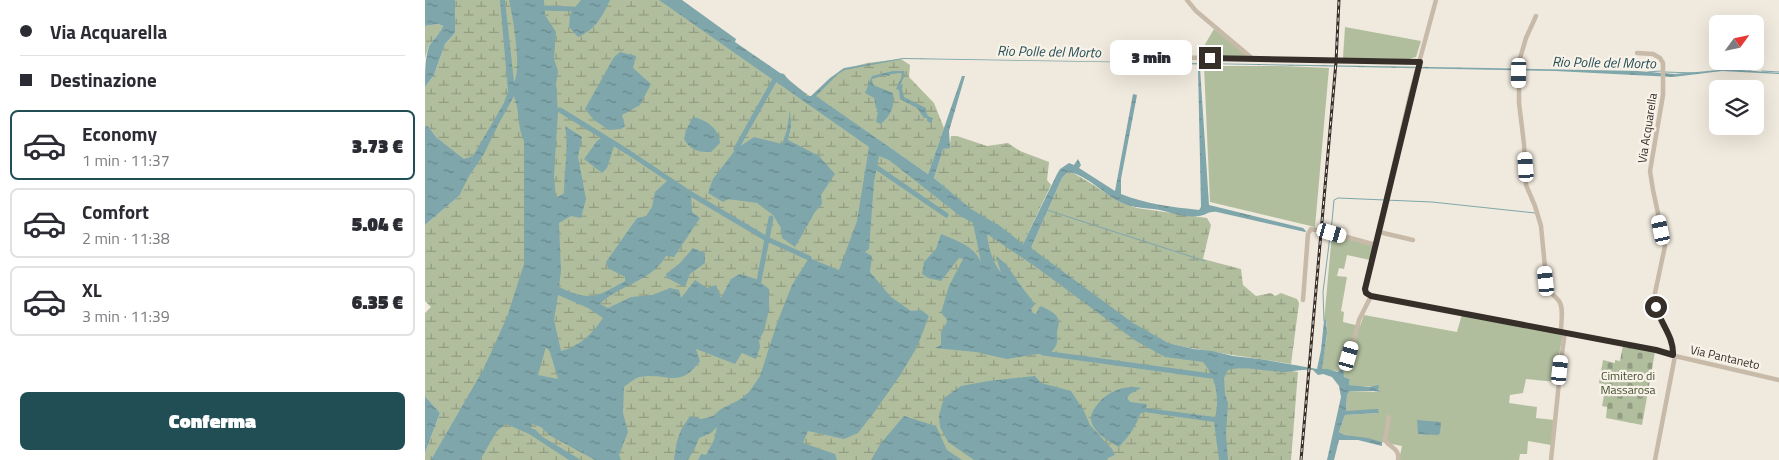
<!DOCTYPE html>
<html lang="it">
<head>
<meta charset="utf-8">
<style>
  :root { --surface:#fff; --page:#f2f2f3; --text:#2b2b33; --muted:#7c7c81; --line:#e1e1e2; --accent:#214d54 }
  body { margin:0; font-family:"Titillium Web",sans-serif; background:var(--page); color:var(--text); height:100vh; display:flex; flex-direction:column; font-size:19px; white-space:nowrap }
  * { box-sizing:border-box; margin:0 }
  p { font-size:16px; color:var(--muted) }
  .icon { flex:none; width:28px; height:28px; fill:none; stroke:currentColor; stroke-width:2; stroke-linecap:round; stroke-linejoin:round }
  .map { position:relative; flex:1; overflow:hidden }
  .sheet { display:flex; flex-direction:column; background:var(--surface); width:425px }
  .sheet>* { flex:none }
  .banner { display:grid; align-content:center; height:110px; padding:0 20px; background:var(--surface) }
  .needle { width:32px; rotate:57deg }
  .buttons { position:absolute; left:1284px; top:15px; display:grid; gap:10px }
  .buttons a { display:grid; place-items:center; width:55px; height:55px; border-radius:8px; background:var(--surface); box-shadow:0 5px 20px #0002; font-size:25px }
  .end { position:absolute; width:22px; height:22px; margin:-11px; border:6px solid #352e29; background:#fff; box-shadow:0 0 0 2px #fff }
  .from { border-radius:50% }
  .bubble { position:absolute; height:35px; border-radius:8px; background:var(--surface); box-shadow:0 5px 20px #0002; font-size:16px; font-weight:800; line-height:35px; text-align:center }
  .car { position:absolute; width:15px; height:30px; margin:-15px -8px; border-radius:6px; box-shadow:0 0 4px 1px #0007; background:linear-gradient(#fff 24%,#345 0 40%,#fff 0 76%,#345 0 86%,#fff 0) }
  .banner b { display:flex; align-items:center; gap:18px; height:48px; font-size:19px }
  .banner b+b { border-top:1px solid var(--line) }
  .banner i { width:12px; height:12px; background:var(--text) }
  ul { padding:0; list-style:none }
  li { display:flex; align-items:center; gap:15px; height:70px; margin:0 10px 8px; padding:0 10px; border:2px solid var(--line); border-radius:8px }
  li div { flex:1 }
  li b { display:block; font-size:19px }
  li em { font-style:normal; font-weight:800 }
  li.current { border-color:var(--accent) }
  li>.icon { width:45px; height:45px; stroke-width:1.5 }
  .button { display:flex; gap:10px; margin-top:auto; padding:10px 20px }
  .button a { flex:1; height:58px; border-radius:8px; background:var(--accent); color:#fff; font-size:20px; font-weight:800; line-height:58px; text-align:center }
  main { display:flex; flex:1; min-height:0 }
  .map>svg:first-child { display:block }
</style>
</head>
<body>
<main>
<section class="sheet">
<div class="banner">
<b><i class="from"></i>Via Acquarella</b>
<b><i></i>Destinazione</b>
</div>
<ul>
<li class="current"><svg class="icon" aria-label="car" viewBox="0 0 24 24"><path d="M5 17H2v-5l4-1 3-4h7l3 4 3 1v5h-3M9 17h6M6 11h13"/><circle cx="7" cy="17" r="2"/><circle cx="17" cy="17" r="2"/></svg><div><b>Economy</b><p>1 min · 11:37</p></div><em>3.73 €</em></li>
<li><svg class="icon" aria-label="car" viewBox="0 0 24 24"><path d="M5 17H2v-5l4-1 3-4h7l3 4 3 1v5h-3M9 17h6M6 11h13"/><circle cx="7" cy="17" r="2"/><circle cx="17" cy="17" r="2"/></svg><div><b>Comfort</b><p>2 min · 11:38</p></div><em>5.04 €</em></li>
<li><svg class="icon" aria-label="car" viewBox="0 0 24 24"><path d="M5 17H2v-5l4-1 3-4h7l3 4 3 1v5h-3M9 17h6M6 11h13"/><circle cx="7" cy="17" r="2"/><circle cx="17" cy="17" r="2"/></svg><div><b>XL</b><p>3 min · 11:39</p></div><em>6.35 €</em></li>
</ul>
<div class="button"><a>Conferma</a></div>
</section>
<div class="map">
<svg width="1354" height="460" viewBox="0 0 1354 460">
  <defs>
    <pattern id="wetland-marsh" width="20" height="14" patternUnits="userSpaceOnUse" patternTransform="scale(1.25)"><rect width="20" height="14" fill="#b1be9e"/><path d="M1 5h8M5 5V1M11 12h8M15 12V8" fill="none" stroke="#919b81"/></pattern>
    <pattern id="cemetery-stones" width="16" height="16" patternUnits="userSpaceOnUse" patternTransform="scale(1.25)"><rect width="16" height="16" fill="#b1be9e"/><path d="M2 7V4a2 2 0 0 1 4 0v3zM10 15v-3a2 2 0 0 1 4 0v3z" fill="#919b81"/></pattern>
    <pattern id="water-ripples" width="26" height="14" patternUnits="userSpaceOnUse" patternTransform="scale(1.25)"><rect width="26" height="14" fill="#7ea6ab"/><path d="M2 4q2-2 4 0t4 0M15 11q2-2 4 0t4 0" fill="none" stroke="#68888b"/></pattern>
  </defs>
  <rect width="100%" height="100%" fill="#f0e9dd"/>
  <g fill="#b1be9e">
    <polygon points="920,27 996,41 991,57 984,59 918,58"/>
    <polygon points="789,29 822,56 779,55 779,46"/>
    <polygon points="779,66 858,66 904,68 890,227 785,202"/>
    <path d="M907 234 948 246 945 260 922 255 919 269 914 268 912 276 922 277 916 311 919 312 918 322 935 326 939 315 1032 332 1037 314 1138 334 1132 365 1131 382 1101 379 1098 393 1085 395 1084 403 1112 407 1111 418 1129 420 1126 445 1103 441 1102 454H1095L1094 460H974L977 446 920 435 914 432 920 415 954 413 938 411H921L922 395 925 391 956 392 953 390 952 386 935 387 924 385 925 379 919 377 918 373C914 371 901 369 897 369 897 353 905 336 901 320L899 321Z"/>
  </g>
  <g fill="url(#wetland-marsh)">
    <path d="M30 0H251L289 30 527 194 509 178 518 148 525 144 526 136H532L562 146 583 143 595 151 624 162 622 180 626 185 598 244 606 248 637 178 643 172 648 173 662 181 695 202 712 208 782 218 786 225 778 259 816 269 818 285 831 296 846 293 850 296 856 293 872 299 874 303 866 364C826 357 786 353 747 344L761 355 873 372 866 460H0V453L15 413 0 396V313L6 307 0 301V225L34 196 12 138 3 126H0V87L9 75 20 44 30 33Z"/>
    <polygon points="13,24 18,26 15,32 4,45 0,58 0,26"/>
    <polygon points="476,59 485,65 484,77 509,103 519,128 503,174 390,96 416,70 442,63"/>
  </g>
  <polygon fill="url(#cemetery-stones)" points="1198,345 1230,352 1217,425 1181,418 1182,407 1177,406 1181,385 1174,383 1178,360 1190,363 1190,360 1195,361"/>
  <g fill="url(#water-ripples)" fill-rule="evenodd">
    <path d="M0 0H30V33L20 44 9 75 0 87C0 73 0 58 4 46 8 39 15 34 18 26L13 24 0 26Z"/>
    <path d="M75 0H80L89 82C97 68 88 18 84 0H119L120 15 131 32 129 59 133 71 131 84 133 112 129 175 131 198 139 193C139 170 144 148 140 126L157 137 153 157 161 199 156 218 146 216 134 223 136 271 134 287C165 302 172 297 200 281V277L183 268 181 262 212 218 221 216 227 207 230 192 243 180 266 194 267 212 275 218 249 257 241 256C227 281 194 285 175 304L183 308 206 297 227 295 245 288 254 290 256 298 270 280 282 288 291 285 296 298 306 279 315 274 331 279 344 289V310L339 331 334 340 335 347 331 359 317 353 310 364 271 349 275 361C254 390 243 372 215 377 210 378 203 384 199 387L198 413 203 432 194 455 196 460H170L124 435 116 427 107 424 106 428 111 430 116 436 156 460H144L104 434 81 424 72 431 55 460H6L58 370 82 317 99 264V141C92 127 95 111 89 96L73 125 59 154 44 176 34 196 0 225V126H3L12 138 39 159 48 156 79 103 83 91ZM133 295 163 308 178 318C168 333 154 347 136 351L129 320ZM121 347 125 352 133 379 113 375Z"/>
    <path d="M156 0H185C177 17 171 29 153 37L144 27 145 14Z"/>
    <path d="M234 0H257L311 39 310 42 355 73 359 74C365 83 375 87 382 96H386L405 78 419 68 478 58 1062 68 1212 71 1250 74 1304 69 1354 73V74L1297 71 1248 77 1130 71 732 63 478 59 420 70 413 74 391 96 503 174 537 76H540L524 131 525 148 518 149 509 178 546 209 575 226 598 244 632 174 635 169 644 163 649 165 653 159 656 165 654 168 690 191 708 94 712 95 696 179V194C721 204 747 207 774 210L776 207 773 68H775L784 205 878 228 881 231 880 232 792 212C783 211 782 215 774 216 761 218 747 213 735 210 722 208 710 208 697 203 679 195 663 175 643 172L637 178 606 248 708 323 743 343 769 349 787 351 808 356 835 359 892 369 896 350 899 321 901 319 902 333 897 369H903L913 372 918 368 919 377 925 379 924 385 943 387 954 385 953 390 957 392 948 391H925L922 395 921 411 951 409H953L954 413 920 415 914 432 920 435 943 438 957 442V446L933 440H914L909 460H902L916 397 914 386 907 377 898 374 893 375 888 370C878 369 871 371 861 372 844 372 818 365 803 370L799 378 800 394 803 403 801 434 803 460H794L789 422 719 412 715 414C711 427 703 437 694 447 684 442 668 432 666 420 665 416 667 413 669 409 679 393 698 384 716 388L705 394 702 398 705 402 722 404 721 408 790 417C795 399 791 377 778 362L740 357 711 341 611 267 562 234C563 247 568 263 576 273L571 256 581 264 596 286 610 304 606 309 608 313 611 314 615 306C622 309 632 313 634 321 634 325 632 330 632 334 633 342 632 346 626 352L582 359 551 352 510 348 516 345V332L522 322 521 318 516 313 524 286 538 259 534 258 516 281 503 278 497 274 499 262 511 249 516 234C532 241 548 245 556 262L548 223 535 216 464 160 454 156 449 182 444 249 440 252 447 256 445 272 466 297 486 311 496 310 504 316 492 347 476 374 448 414 433 433 419 439 383 431 378 443 410 454 412 460H273L276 454 281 455 289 440 292 427 286 433 274 438 270 448 263 460H249C252 441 253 430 266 416L276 419 288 416 296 409 316 399 324 392 335 376 352 323 367 285 384 258 414 270 432 221 444 147Z"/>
    <polygon points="195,52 211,56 208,68 226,84 215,105 197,115 200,126 196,129 184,130 169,120 160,109 189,57"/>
    <path d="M468 71H479L480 75 475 85 478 84 477 89 479 97 501 108V112L503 116 509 119H507V124L502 121V118H499L492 108 475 99 474 90 471 89 477 76 476 73 466 74 464 76 460 75 447 79 448 85 468 93C470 106 466 115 456 124L451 122 453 111 451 108 449 98 440 93 447 76Z"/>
    <polygon points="365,110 366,126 363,140 394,156 410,174 396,195 397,204 390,212 370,247 357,238 356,228 348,215 332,203 303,199 298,202 283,193 288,179 311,149 329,137 357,144 362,130"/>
    <path d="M268 117C281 120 294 128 295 143L286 152C273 152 266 151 259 139L261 130Z"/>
    <polygon points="176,138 189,146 182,168 177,173 159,159 172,141"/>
    <polygon points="268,248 280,253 280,263 265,274 260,287 242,278 241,274 255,263"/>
    <polygon points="610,376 616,383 646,391 659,411 665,425 687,449 690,455 683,458 682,460 549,460 523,442 515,427 514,415 519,398 536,386 563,381"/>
    <polygon points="0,396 15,413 0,453"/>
    <polygon points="479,416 511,426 522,450 537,460 446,460 456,443"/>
    <polygon points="992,420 1016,422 1015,433 1013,435 993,434"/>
  </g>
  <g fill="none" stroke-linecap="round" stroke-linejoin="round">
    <g stroke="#7ea6ab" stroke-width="1">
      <polyline points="693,63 781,64"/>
      <polyline points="1315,69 1326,70"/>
      <polyline points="1337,71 1354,72"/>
      <polyline points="1223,72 1236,71"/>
      <polyline points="1240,72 1269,73"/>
      <polyline points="622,210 780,261"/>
      <polyline points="906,232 909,200 913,198 1007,202 1110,213"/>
      <polyline points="899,321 898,292 905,236"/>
    </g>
    <g stroke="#7ea6ab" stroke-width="5">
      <polyline points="119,8 149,9"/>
      <polyline points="135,110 203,152 266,194 342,239 384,258"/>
      <polyline points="311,149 349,81"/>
      <polyline points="451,167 521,215"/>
      <polyline points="334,281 346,218"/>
      <polyline points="618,353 786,376"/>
    </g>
    <g stroke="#c8baa9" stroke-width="4.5">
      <polyline points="762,0 771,11 828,59"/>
      <path d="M1111 16 1101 38 1094 62V103L1099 144 1101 185 1110 206 1116 226 1122 288C1126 294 1130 296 1134 301 1139 308 1136 322 1136 331"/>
      <polyline points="700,49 714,56 729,57 995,62"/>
      <polyline points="1212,53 1228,54 1235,58 1238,63 1238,95 1225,171 1228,190 1240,246 1230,293 1230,303 1236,322 1247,341 1248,355"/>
      <polyline points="954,232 988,240"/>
      <polyline points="946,296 1232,350 1250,356 1354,380"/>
      <polyline points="878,300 883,234 886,229 907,233 951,245"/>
      <polyline points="922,368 934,320 946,296 941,293 940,289 985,96 1011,0"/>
      <path d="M964 417 960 440C965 448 975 448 973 460"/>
      <polyline points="1126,460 1137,353 1140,332"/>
      <polyline points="1230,460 1250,356"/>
    </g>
    <defs>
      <polyline id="rail" points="876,460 911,62 914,0"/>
    </defs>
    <use href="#rail" stroke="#352e29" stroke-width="3"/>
    <use href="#rail" stroke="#f8f2e9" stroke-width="1" stroke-dasharray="4" stroke-linecap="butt"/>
  </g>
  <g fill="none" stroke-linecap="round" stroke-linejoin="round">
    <path stroke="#352e29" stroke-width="6" d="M785 58 995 62 940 289 941 293 946 296 1231 350 1248 355C1249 337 1236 324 1231 307"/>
  </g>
  <g text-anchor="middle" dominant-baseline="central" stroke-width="4.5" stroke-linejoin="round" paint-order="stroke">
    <g font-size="12" fill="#352e29" stroke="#f8f2e9">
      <text transform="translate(1222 128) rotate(-81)">Via Acquarella</text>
      <text transform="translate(1300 357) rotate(13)">Via Pantaneto</text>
    </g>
    <g font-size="12" fill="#42522e" stroke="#f8f2e9">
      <text x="1203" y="375">Cimitero di<tspan x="1203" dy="14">Massarosa</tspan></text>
    </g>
    <g font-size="14" font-style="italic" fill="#214d54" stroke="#f8f2e9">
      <text transform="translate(624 51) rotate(1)">Rio Polle del Morto</text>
      <text transform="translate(1179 62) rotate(1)">Rio Polle del Morto</text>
    </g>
  </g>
</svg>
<div class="buttons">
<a><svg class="needle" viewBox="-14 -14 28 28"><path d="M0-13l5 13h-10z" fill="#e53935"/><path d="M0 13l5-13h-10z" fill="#7c7c81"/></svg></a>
<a><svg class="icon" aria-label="layers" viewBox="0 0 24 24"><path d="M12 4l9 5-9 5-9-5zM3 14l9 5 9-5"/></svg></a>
</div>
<i class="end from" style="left:1231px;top:307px"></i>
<i class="end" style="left:785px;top:58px"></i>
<div class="bubble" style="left:685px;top:40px;width:82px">3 min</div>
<i class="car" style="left:1094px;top:73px;rotate:181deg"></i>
<i class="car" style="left:1101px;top:167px;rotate:356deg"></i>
<i class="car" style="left:1236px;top:230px;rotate:348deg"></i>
<i class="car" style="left:907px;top:233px;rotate:106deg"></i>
<i class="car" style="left:1121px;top:281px;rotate:354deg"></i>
<i class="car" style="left:924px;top:356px;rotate:16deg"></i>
<i class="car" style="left:1135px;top:370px;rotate:6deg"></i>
</div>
</main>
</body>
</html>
